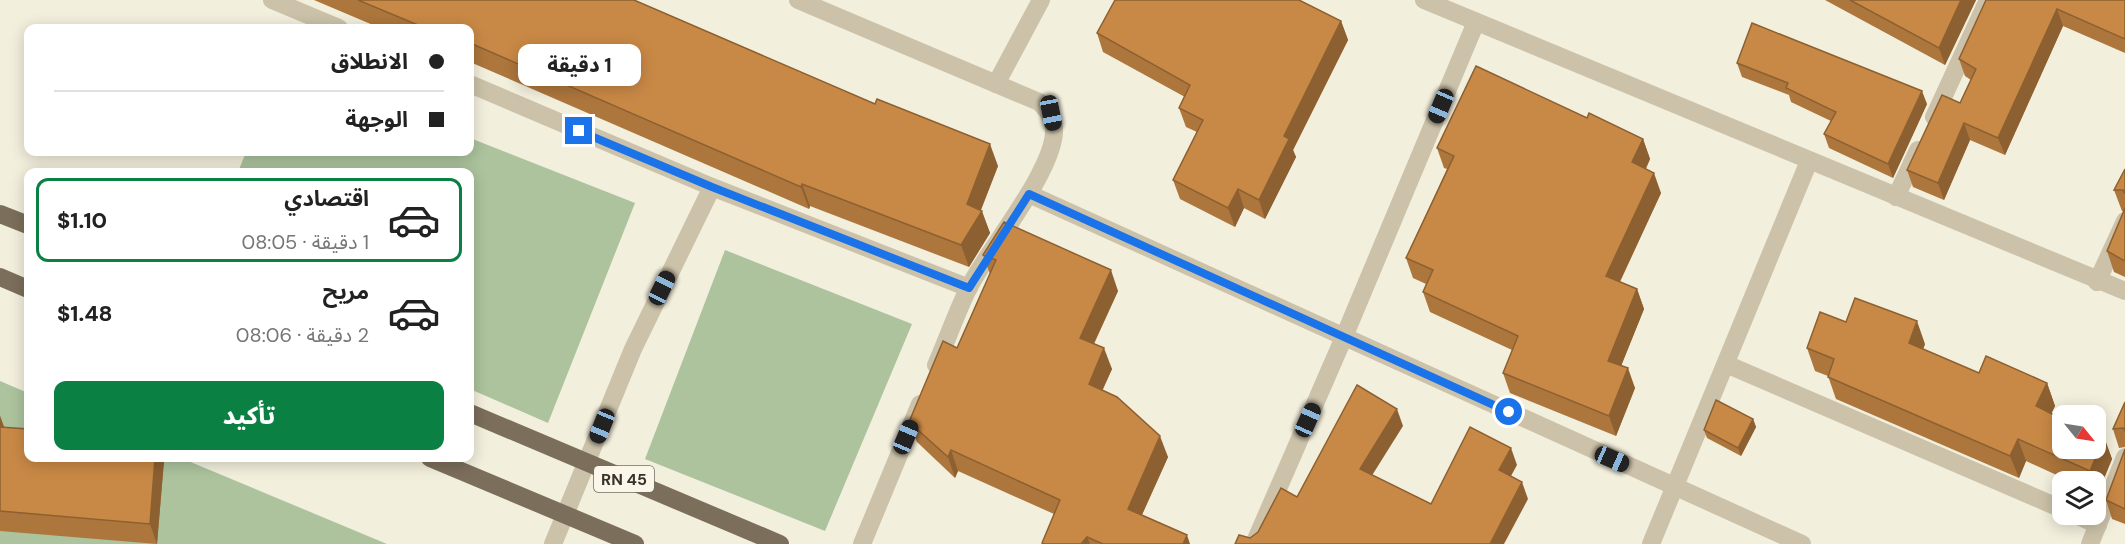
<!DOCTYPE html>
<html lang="ar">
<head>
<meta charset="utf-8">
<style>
  :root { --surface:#fff; --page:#f6f6f6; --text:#222; --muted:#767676; --line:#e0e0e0; --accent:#0b8043 }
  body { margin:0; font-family:"DM Sans","Noto Sans Arabic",sans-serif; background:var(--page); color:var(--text); direction:rtl; height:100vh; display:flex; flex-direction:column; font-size:22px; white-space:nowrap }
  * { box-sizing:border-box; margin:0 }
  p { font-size:20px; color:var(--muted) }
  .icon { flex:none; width:33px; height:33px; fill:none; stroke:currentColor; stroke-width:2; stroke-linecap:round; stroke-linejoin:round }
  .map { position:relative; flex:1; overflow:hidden; direction:ltr }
  .details { position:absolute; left:24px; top:168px; width:450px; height:294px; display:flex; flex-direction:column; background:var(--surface); border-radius:12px; box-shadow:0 3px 15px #0003; direction:rtl }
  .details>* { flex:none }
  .guide { position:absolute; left:24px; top:24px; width:450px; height:132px; border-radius:12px; box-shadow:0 3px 15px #0003; direction:rtl; display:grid; align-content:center; height:132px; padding:0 30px; background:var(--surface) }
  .needle { width:39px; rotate:120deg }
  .buttons { position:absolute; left:2052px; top:405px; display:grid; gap:12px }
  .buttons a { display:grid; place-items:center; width:54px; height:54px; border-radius:12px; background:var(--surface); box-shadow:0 3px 15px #0003; font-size:30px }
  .end { position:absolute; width:27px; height:27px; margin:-14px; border:8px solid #1a73e8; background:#fff; box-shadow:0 0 0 3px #fff }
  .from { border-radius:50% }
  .bubble { position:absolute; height:42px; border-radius:12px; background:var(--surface); box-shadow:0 3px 15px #0003; font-size:20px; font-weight:800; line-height:42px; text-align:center; direction:rtl }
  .car { position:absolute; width:18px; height:36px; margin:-18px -9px; border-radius:8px; box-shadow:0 0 4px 2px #0007; background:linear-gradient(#222 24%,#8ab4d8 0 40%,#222 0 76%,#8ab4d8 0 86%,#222 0) }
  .guide b { display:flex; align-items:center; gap:21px; height:57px; font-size:22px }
  .guide b+b { border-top:2px solid var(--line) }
  .guide i { width:15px; height:15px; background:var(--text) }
  ul { padding:10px 0 0; list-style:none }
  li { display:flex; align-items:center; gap:18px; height:84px; margin:0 12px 9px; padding:0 18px; border:3px solid transparent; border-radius:12px }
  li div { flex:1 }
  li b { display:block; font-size:22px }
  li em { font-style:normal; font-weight:800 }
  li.active { border-color:var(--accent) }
  li>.icon { width:54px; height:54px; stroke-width:1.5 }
  .button { display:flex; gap:12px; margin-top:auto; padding:12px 30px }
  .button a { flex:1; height:69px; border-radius:12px; background:var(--accent); color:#fff; font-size:24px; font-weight:800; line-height:69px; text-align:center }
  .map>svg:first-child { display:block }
</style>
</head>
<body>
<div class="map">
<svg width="2125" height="544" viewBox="0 0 2125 544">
  <rect width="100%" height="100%" fill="#f3efdd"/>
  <g fill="#acc39d">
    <polygon points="470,138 635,203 548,423 470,389 470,172 238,172 246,152 470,152"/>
    <polygon points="725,250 912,324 825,531 645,459"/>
    <polygon points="0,381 28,393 28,458 181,458 387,544 0,544"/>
  </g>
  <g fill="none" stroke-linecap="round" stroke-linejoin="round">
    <g stroke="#ccc2a9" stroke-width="18">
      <polyline points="272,0 339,28"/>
      <path d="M798 0 1039 102C1048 111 1053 117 1054 129 1056 169 987 251 968 289 956 314 947 340 936 365"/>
      <polyline points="1424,0 2125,291"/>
      <polyline points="470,84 712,187 969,288"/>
      <polyline points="996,84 1041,0"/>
      <polyline points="1934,117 1988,0"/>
      <polyline points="1029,194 1802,544"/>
      <polyline points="1896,197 1918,150"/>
      <polyline points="2097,282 2125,221"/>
      <polyline points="1726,364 2062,509"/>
      <polyline points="2074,514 2098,525"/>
      <polyline points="553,544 633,349 712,187"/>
      <polyline points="862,544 920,404"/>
      <polyline points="1254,544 1344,337 1476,22"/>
      <polyline points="1651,544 1809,161"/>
      <polyline points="2090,544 2125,457"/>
    </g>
    <g stroke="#7b6e5a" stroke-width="18">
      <polyline points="0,214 28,225"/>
      <polyline points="0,277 28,289"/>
      <polyline points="470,413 780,544"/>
      <polyline points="430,458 635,544"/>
    </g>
  </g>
  <g fill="#ad763c">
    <polygon points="314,0 634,0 875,104 998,166 981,210 990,233 969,267 810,206 809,209 470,62 470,28 380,28"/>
    <polygon points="1825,0 1976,0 1945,65"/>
    <polygon points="1986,0 2125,0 2125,53 2063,26 2005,155 1970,140 1944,200 1913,187 1907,170 1960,103 1971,80 1965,76 1959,59"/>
    <polygon points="1341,21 1348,40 1293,150 1296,157 1265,219 1244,208 1235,227 1180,199 1173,180 1197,132 1186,127 1179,108 1185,97 1103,52 1097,33"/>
    <polygon points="1737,63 1927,104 1893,178 1829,148 1824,134 1831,121 1791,102 1789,95 1742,77"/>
    <polygon points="1587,118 1643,139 1650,159 1646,169 1661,193 1620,282 1637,289 1644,309 1621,366 1635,388 1616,436 1510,393 1503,373 1512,350 1430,312 1423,292 1426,284 1413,278 1406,258 1447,169 1444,168 1437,148"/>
    <polygon points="2125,169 2125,277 2114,272 2107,251 2124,211 2122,211 2114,190"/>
    <polygon points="983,255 1118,291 1094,344 1112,369 1102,390 1168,457 1142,515 1190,544 1042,544 1042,543 1054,514 958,471 955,478 917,442 909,422 957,348 990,274"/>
    <polygon points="1925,344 1923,349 1979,373 2047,383 2055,406 2051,413 2104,437 2112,459 2098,493 2096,492 2096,482 2072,482 2026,461 2019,478 1836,399 1828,376 1815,371 1807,348"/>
    <polygon points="2125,402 2125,447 2119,448 2113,429"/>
    <polygon points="0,416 4,427 164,461 157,544 0,531"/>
    <polygon points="1753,419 1756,427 1741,456 1707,438 1704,430"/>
    <polygon points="2125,449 2125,524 2112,519 2106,500"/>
  </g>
  <g fill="#8d6031">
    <polygon points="1961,0 1976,0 1945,65 1939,48"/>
    <polygon points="2057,9 2063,26 2005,155 1998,138"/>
    <polygon points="1341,21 1348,40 1293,150 1296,157 1265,219 1259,200 1284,136"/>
    <polygon points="1922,91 1927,104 1893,178 1888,164"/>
    <polygon points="1964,123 1970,140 1944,200 1938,183"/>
    <polygon points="1643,139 1650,159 1639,182 1632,162"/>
    <polygon points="990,144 998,166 978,217 982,211 990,233 969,267 961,245 967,204"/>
    <polygon points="1654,173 1661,193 1613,296 1606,276"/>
    <polygon points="802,184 810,206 809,209 801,187"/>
    <polygon points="1238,189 1244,208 1235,227 1228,208"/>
    <polygon points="1111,270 1118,291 1087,358 1080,338"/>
    <polygon points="1637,289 1644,309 1615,381 1608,361"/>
    <polygon points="1917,321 1925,344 1917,365 1909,343"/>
    <polygon points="1104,348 1112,369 1096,405 1089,384"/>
    <polygon points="1628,368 1635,388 1616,436 1609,416"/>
    <polygon points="2047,383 2055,406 2044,429 2036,406"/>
    <polygon points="1397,409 1403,426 1366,485 1360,469"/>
    <polygon points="0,416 7,435 0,433"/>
    <polygon points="1753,419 1756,427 1741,456 1738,448"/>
    <polygon points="1160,436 1168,457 1135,530 1128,509"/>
    <polygon points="2104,437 2112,459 2098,493 2096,485 2096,482 2094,482 2090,471"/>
    <polygon points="2018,439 2026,461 2019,478 2010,456"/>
    <polygon points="1511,448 1517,465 1505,487 1499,470"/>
    <polygon points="951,450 958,471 955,478 948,457"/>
    <polygon points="155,458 163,458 164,461 157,544 150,524"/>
    <polygon points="1522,482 1528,499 1504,544 1490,544"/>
    <polygon points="1187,535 1190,544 1183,544"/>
    <polygon points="1087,537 1090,544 1081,544"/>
  </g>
  <g fill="#c98946" stroke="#8d6031" stroke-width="1.5">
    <polygon points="358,0 634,0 875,104 877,99 990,144 967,204 982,211 961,245 802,184 801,187 470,43 470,28 425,28"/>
    <polygon points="1115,0 1299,0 1341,21 1284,136 1289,139 1259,200 1238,189 1228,208 1173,180 1203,120 1179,108 1190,85 1097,33"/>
    <polygon points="1850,0 1961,0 1939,48"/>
    <polygon points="1986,0 2125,0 2125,39 2057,9 1998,138 1964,123 1938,183 1907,170 1942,95 1960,103 1976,69 1959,59"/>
    <polygon points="1752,23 1922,91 1888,164 1824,134 1836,112 1786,88 1788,83 1737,63"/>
    <polygon points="1476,66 1587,118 1589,113 1643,139 1632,162 1654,173 1606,276 1637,289 1608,361 1628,368 1609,416 1503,373 1518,336 1423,292 1433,270 1406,258 1454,156 1437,148"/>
    <polygon points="2125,169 2125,194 2123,190 2114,190"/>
    <polygon points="2125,208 2125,261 2107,251"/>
    <polygon points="1004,222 1111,270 1080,338 1104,348 1089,384 1117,397 1160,436 1128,509 1187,535 1183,544 1103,544 1087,537 1081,544 1045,544 1042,543 1060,500 951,450 948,457 909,422 943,341 957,348 996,260 983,255"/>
    <polygon points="1855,298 1917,321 1909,343 1979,373 1986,356 2047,383 2036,406 2062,419 2062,448 2096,448 2096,433 2104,437 2090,471 2018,439 2010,456 1828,377 1834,359 1807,348 1820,312 1846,322"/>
    <polygon points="1357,385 1397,409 1360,469 1431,504 1470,427 1511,448 1499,470 1522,482 1490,544 1235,544 1239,535 1250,538 1258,532 1281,488 1297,497"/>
    <polygon points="1716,400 1753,419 1738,448 1704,430"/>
    <polygon points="2125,402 2125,431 2123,428 2113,429"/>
    <polygon points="0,427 28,429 28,458 155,458 150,524 0,511"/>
    <polygon points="2125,449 2125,509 2106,500"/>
  </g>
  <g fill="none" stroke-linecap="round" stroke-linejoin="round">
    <polyline stroke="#1a73e8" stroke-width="8" points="579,131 712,187 969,288 1029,194 1509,412"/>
  </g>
  <g text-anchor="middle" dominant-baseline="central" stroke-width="4.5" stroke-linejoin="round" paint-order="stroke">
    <rect fill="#faf7ea" stroke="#736d63" stroke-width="1.5" x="594" y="466" width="60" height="26" rx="4.5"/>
    <g font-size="16" font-weight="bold" fill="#393229">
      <text x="624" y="479">RN 45</text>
    </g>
  </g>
</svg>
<div class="buttons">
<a><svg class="needle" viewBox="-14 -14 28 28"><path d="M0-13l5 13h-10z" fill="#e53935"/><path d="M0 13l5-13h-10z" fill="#767676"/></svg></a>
<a><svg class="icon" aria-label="layers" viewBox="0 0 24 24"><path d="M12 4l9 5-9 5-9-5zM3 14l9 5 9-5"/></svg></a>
</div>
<i class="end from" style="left:1509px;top:412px"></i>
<i class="end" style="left:579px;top:131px"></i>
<div class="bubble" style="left:518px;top:44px;width:123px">1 دقيقة</div>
<i class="car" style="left:1441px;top:106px;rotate:203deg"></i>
<i class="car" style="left:1051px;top:113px;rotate:169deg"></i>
<i class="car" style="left:662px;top:288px;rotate:26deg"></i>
<i class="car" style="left:1308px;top:420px;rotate:24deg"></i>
<i class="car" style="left:602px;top:426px;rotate:202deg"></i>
<i class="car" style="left:906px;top:437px;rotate:23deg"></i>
<i class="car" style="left:1612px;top:459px;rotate:114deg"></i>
<div class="guide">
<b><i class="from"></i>الانطلاق</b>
<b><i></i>الوجهة</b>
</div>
<section class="details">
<ul>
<li class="active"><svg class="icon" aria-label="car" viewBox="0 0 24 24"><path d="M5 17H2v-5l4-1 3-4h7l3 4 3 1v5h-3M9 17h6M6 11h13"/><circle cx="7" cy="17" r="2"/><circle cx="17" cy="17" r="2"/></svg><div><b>اقتصادي</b><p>1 دقيقة · 08:05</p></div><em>$1.10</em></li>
<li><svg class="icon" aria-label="car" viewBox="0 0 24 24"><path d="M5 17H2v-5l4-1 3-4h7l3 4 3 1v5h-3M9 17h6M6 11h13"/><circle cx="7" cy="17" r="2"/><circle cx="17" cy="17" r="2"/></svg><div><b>مريح</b><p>2 دقيقة · 08:06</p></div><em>$1.48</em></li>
</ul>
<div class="button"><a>تأكيد</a></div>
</section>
</div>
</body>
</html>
